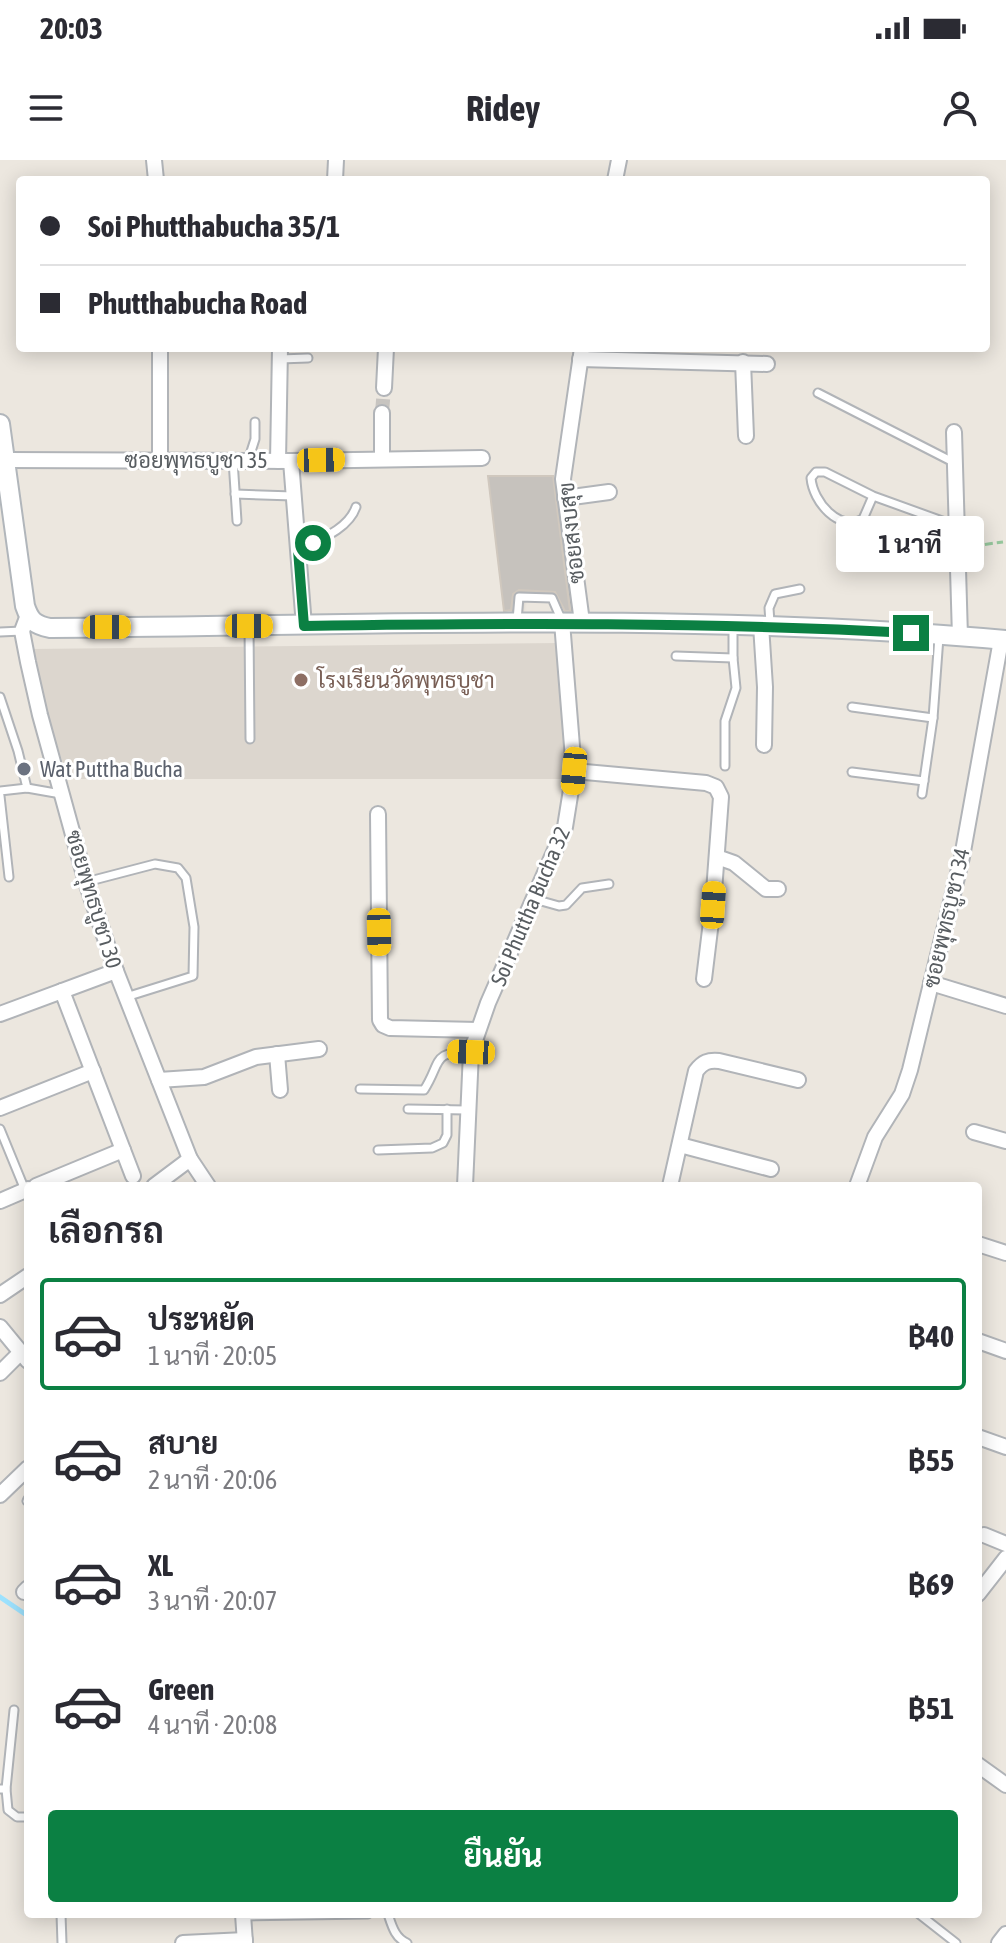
<!DOCTYPE html>
<html lang="th">
<head>
<meta charset="utf-8">
<style>
  :root { --surface:#fff; --page:#f2f2f3; --text:#2b2b33; --muted:#7c7c81; --line:#e1e1e2; --accent:#0b8043 }
  body { margin:0; font-family:"Asap Condensed",Sarabun,sans-serif; background:var(--page); color:var(--text); height:100vh; display:flex; flex-direction:column; font-size:30px; white-space:nowrap }
  * { box-sizing:border-box; margin:0 }
  p { font-size:26px; color:var(--muted) }
  .icon { flex:none; width:44px; height:44px; fill:none; stroke:currentColor; stroke-width:2; stroke-linecap:round; stroke-linejoin:round }
  .map { position:relative; flex:1; overflow:hidden }
  .drawer { position:absolute; left:24px; top:1022px; width:958px; height:736px; display:flex; flex-direction:column; background:var(--surface); border-radius:8px; box-shadow:0 4px 20px #0003 }
  .drawer>* { flex:none }
  .top-card { position:absolute; left:16px; top:16px; width:974px; height:176px; border-radius:8px; box-shadow:0 4px 20px #0003; display:grid; align-content:center; height:176px; padding:0 24px; background:var(--surface) }
  .end { position:absolute; width:36px; height:36px; margin:-18px; border:10px solid #0b8043; background:#fff; box-shadow:0 0 0 4px #fff }
  .from { border-radius:50% }
  .bubble { position:absolute; height:56px; border-radius:8px; background:var(--surface); box-shadow:0 4px 20px #0003; font-size:26px; font-weight:700; line-height:56px; text-align:center }
  .car { position:absolute; width:24px; height:48px; margin:-24px -12px; border-radius:10px; box-shadow:0 0 6px 2px #0007; background:linear-gradient(#f5c518 24%,#345 0 40%,#f5c518 0 76%,#345 0 86%,#f5c518 0) }
  .top-card b { display:flex; align-items:center; gap:28px; height:76px; font-size:30px }
  .top-card b+b { border-top:2px solid var(--line) }
  .top-card i { width:20px; height:20px; background:var(--text) }
  ul { padding:0; list-style:none }
  li { display:flex; align-items:center; gap:24px; height:112px; margin:0 16px 12px; padding:0 8px; border:4px solid transparent; border-radius:8px }
  li div { flex:1 }
  li b { display:block; font-size:30px }
  li em { font-style:normal; font-weight:700 }
  li.selected { border-color:var(--accent) }
  li>.icon { width:72px; height:72px; stroke-width:1.5 }
  h2 { padding:0 24px; font-size:36px; line-height:96px }
  .primary-button { display:flex; gap:16px; margin-top:auto; padding:16px 24px }
  .primary-button a { flex:1; height:92px; border-radius:8px; background:var(--accent); color:#fff; font-size:32px; font-weight:700; line-height:92px; text-align:center }
  .status { display:flex; justify-content:space-between; align-items:center; height:56px; padding:0 40px; background:var(--surface); direction:ltr }
  .status svg { height:22px; fill:currentColor }
  header { display:flex; justify-content:space-between; align-items:center; height:104px; padding:0 24px; background:var(--surface); font-size:36px; font-weight:700 }
  .map>svg:first-child { display:block }
</style>
</head>
<body>
<div class="status"><b>20:03</b><svg viewBox="0 0 49 12"><path d="M0 12V9h3v3zM5 12V6h3v6zM10 12V3h3v9zM15 12V0h3v12zM26 1h20v11H26zM47 4h2v5h-2z"/></svg></div>
<header><svg class="icon" aria-label="menu" viewBox="0 0 24 24"><path d="M4 6h16M4 12h16M4 18h16"/></svg>Ridey<svg class="icon" aria-label="person" viewBox="0 0 24 24"><circle cx="12" cy="8" r="4"/><path d="M4 21q1-7 8-7t8 7"/></svg></header>
<div class="map">
<svg width="1006" height="1783" viewBox="0 0 1006 1783">
  <defs>
    <filter id="shadow"><feDropShadow dx="9" dy="5" stdDeviation="2" flood-color="#0004"/></filter>
  </defs>
  <rect width="100%" height="100%" fill="#ece7df"/>
  <polygon fill="#dcd6ce" points="560,483 569,619 68,619 46,551 32,489"/>
  <g fill="none" stroke-linecap="round" stroke-linejoin="round">
    <polyline stroke="#9de2fe" stroke-width="5" points="0,1437 28,1456"/>
  </g>
  <polygon fill="#c6c2bd" stroke="#d0c8be" stroke-width="2" filter="url(#shadow)" points="488,316 553,316 570,451 565,451 555,432 519,430 513,434 511,450 504,451"/>
  <g fill="none" stroke-linecap="round" stroke-linejoin="round">
    <polyline stroke="#c7c4c0" stroke-width="14" stroke-dasharray="14 7" stroke-linecap="butt" points="382,253 384,228"/>
    <defs>
      <g id="service">
        <polyline points="280,199 308,198"/>
        <polyline points="818,233 955,303"/>
        <polyline points="233,300 237,361"/>
        <polyline points="248,301 255,279 255,262"/>
        <polyline points="235,334 293,336"/>
        <path d="M873 336 863 359C839 372 813 342 811 318L816 312H825L873 336 956 366"/>
        <path d="M298 390C318 380 348 370 356 347"/>
        <polyline points="517,460 519,437 552,438 562,461"/>
        <polyline points="770,463 769,448 775,434 800,429"/>
        <polyline points="249,466 250,579"/>
        <polyline points="0,472 22,471"/>
        <polyline points="676,496 733,498"/>
        <polyline points="0,537 18,591 27,628"/>
        <polyline points="852,547 933,558"/>
        <polyline points="725,606 725,561 736,528 733,498 733,467"/>
        <polyline points="852,612 924,621"/>
        <polyline points="0,631 27,628 61,634"/>
        <polyline points="922,634 933,558 939,477"/>
        <polyline points="0,636 9,717"/>
        <polyline points="86,722 155,704 178,708 186,718 194,767 193,816 126,837"/>
        <polyline points="534,739 559,746 566,745 582,728 609,724"/>
        <path d="M360 929 424 930C442 902 431 891 471 892"/>
        <polyline points="408,949 467,950"/>
        <polyline points="0,969 25,1030"/>
        <polyline points="378,990 432,988 443,983 447,975 447,949"/>
        <polyline points="27,1341 28,1339"/>
        <polyline points="0,1629 6,1629 8,1650 17,1657 28,1657"/>
        <polyline points="6,1629 14,1550"/>
        <polyline points="61,1754 62,1783"/>
        <path d="M388 1754C392 1766 395 1778 407 1783"/>
        <polyline points="919,1754 956,1783"/>
        <polyline points="243,1756 368,1754"/>
      </g>
      <g id="minor">
        <polyline points="154,0 156,20"/>
        <polyline points="335,20 336,0"/>
        <polyline points="615,20 619,0"/>
        <polyline points="160,188 160,300"/>
        <polyline points="580,199 767,204"/>
        <polyline points="743,202 746,276"/>
        <polyline points="384,228 386,188"/>
        <polyline points="954,272 960,477"/>
        <polyline points="382,299 382,253"/>
        <polyline points="7,300 291,301 482,298"/>
        <polyline points="278,301 280,188"/>
        <polyline points="291,301 304,466"/>
        <polyline points="565,338 609,332"/>
        <polyline points="28,455 22,471 28,502 40,555 86,722 116,811 190,999"/>
        <polyline points="582,462 563,319 582,188"/>
        <polyline points="761,465 765,527 764,585"/>
        <polyline points="574,611 706,623 716,627 721,637 713,745 704,819"/>
        <polyline points="378,654 380,860 383,865 390,868 478,870"/>
        <polyline points="717,697 734,703 766,729 778,729"/>
        <polyline points="931,823 1006,846"/>
        <polyline points="62,831 133,1016"/>
        <polyline points="0,854 116,811"/>
        <polyline points="277,894 280,930"/>
        <polyline points="159,920 204,917 256,897 319,889"/>
        <polyline points="0,948 93,911"/>
        <polyline points="974,972 1006,981"/>
        <polyline points="680,985 771,1009"/>
        <polyline points="36,1026 123,990"/>
        <polyline points="154,1026 190,999 208,1026"/>
        <polyline points="465,1026 471,892 488,843 565,667 574,611 562,462"/>
        <path d="M670 1026 696 911C703 902 708 900 719 901L798 920"/>
        <polyline points="857,1026 875,977 902,934 910,910 962,697 1001,480"/>
        <polyline points="0,1041 28,1029"/>
        <polyline points="978,1084 1006,1093"/>
        <polyline points="0,1135 28,1116"/>
        <polyline points="0,1167 28,1201"/>
        <polyline points="978,1181 1006,1191"/>
        <polyline points="0,1213 20,1193"/>
        <polyline points="978,1277 1006,1287"/>
        <polyline points="0,1335 28,1308"/>
        <polyline points="984,1375 1006,1384"/>
        <polyline points="24,1432 28,1428"/>
        <polyline points="978,1434 1006,1398"/>
        <polyline points="978,1605 1006,1625"/>
        <polyline points="243,1754 245,1783"/>
        <polyline points="183,1783 245,1780"/>
        <polyline points="999,1783 1006,1774"/>
      </g>
      <path id="secondary" d="M0 264 25 446C30 461 35 465 50 468 369 465 688 452 1006 480"/>
    </defs>
    <use href="#service" stroke="#b1b4b8" stroke-width="11"/>
    <use href="#minor" stroke="#b1b4b8" stroke-width="18"/>
    <use href="#secondary" stroke="#b1b6bb" stroke-width="22"/>
    <polyline stroke="#96c79d" stroke-width="3" stroke-dasharray="8 4" stroke-linecap="butt" points="973,386 1003,382"/>
    <use href="#service" stroke="#fff" stroke-width="7"/>
    <use href="#minor" stroke="#fff" stroke-width="14"/>
    <use href="#secondary" stroke="#fff" stroke-width="18"/>
  </g>
  <g fill="none" stroke-linecap="round" stroke-linejoin="round">
    <path stroke="#0b8043" stroke-width="10" d="M313 383 298 390 304 466C507 463 709 462 911 473"/>
  </g>
  <circle fill="#8d6e63" stroke="#fff" stroke-width="3" cx="301" cy="520" r="8"/>
  <circle fill="#6b7280" stroke="#fff" stroke-width="3" cx="24" cy="609" r="8"/>
  <g text-anchor="middle" dominant-baseline="central" stroke-width="6" stroke-linejoin="round" paint-order="stroke">
    <g font-size="22" fill="#585d61" stroke="#fff">
      <text x="196" y="300">ซอยพุทธบูชา 35</text>
      <text transform="translate(571 373) rotate(-96)">ซอยสงบสุข</text>
      <text transform="translate(94 739) rotate(73)">ซอยพุทธบูชา 30</text>
      <text transform="translate(530 746) rotate(-67)">Soi Phuttha Bucha 32</text>
      <text transform="translate(946 758) rotate(-77)">ซอยพุทธบูชา 34</text>
    </g>
    <g font-size="22" fill="#785e54" stroke="#fff" text-anchor="start">
      <text x="317" y="520">โรงเรียนวัดพุทธบูชา</text>
    </g>
    <g font-size="22" fill="#5b616d" stroke="#fff" text-anchor="start">
      <text x="40" y="609">Wat Puttha Bucha</text>
    </g>
  </g>
</svg>
<i class="end from" style="left:313px;top:383px"></i>
<i class="end" style="left:911px;top:473px"></i>
<div class="bubble" style="left:836px;top:356px;width:148px">1 นาที</div>
<i class="car" style="left:321px;top:300px;rotate:89deg"></i>
<i class="car" style="left:249px;top:466px;rotate:90deg"></i>
<i class="car" style="left:107px;top:467px;rotate:90deg"></i>
<i class="car" style="left:574px;top:611px;rotate:185deg"></i>
<i class="car" style="left:713px;top:745px;rotate:4deg"></i>
<i class="car" style="left:379px;top:772px;rotate:179deg"></i>
<i class="car" style="left:471px;top:892px;rotate:272deg"></i>
<div class="top-card">
<b><i class="from"></i>Soi Phutthabucha 35/1</b>
<b><i></i>Phutthabucha Road</b>
</div>
<section class="drawer">
<h2>เลือกรถ</h2>
<ul>
<li class="selected"><svg class="icon" aria-label="car" viewBox="0 0 24 24"><path d="M5 17H2v-5l4-1 3-4h7l3 4 3 1v5h-3M9 17h6M6 11h13"/><circle cx="7" cy="17" r="2"/><circle cx="17" cy="17" r="2"/></svg><div><b>ประหยัด</b><p>1 นาที · 20:05</p></div><em>฿40</em></li>
<li><svg class="icon" aria-label="car" viewBox="0 0 24 24"><path d="M5 17H2v-5l4-1 3-4h7l3 4 3 1v5h-3M9 17h6M6 11h13"/><circle cx="7" cy="17" r="2"/><circle cx="17" cy="17" r="2"/></svg><div><b>สบาย</b><p>2 นาที · 20:06</p></div><em>฿55</em></li>
<li><svg class="icon" aria-label="car" viewBox="0 0 24 24"><path d="M5 17H2v-5l4-1 3-4h7l3 4 3 1v5h-3M9 17h6M6 11h13"/><circle cx="7" cy="17" r="2"/><circle cx="17" cy="17" r="2"/></svg><div><b>XL</b><p>3 นาที · 20:07</p></div><em>฿69</em></li>
<li><svg class="icon" aria-label="car" viewBox="0 0 24 24"><path d="M5 17H2v-5l4-1 3-4h7l3 4 3 1v5h-3M9 17h6M6 11h13"/><circle cx="7" cy="17" r="2"/><circle cx="17" cy="17" r="2"/></svg><div><b>Green</b><p>4 นาที · 20:08</p></div><em>฿51</em></li>
</ul>
<div class="primary-button"><a>ยืนยัน</a></div>
</section>
</div>
</body>
</html>
